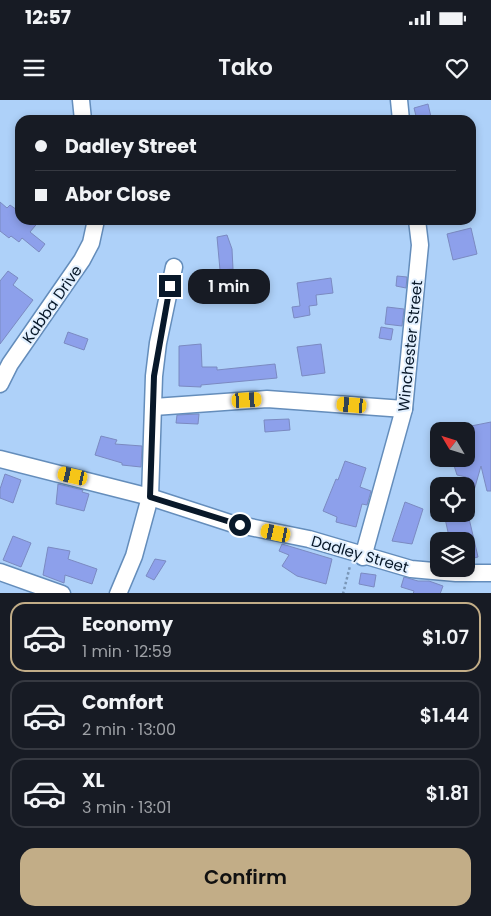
<!DOCTYPE html>
<html lang="en">
<head>
<meta charset="utf-8">
<style>
  :root { --surface:#171b24; --page:#20242c; --text:#f1f3f6; --muted:#9ea1a6; --line:#363941; --accent:#c2ad87 }
  body { margin:0; font-family:Poppins,sans-serif; background:var(--page); color:var(--text); height:100vh; display:flex; flex-direction:column; font-size:19px; white-space:nowrap }
  * { box-sizing:border-box; margin:0 }
  p { font-size:16px; color:var(--muted) }
  .icon { flex:none; width:28px; height:28px; fill:none; stroke:currentColor; stroke-width:2; stroke-linecap:round; stroke-linejoin:round }
  .map { position:relative; height:493px; overflow:hidden }
  .panel { display:flex; flex-direction:column; background:var(--surface); flex:1 }
  .panel>* { flex:none }
  .guide { position:absolute; left:15px; top:15px; width:461px; height:110px; border-radius:15px; box-shadow:0 2px 8px #0003; display:grid; align-content:center; height:110px; padding:0 20px; background:var(--surface) }
  .needle { width:32px; rotate:308deg }
  .tools { position:absolute; left:430px; top:322px; display:grid; gap:10px }
  .tools a { display:grid; place-items:center; width:45px; height:45px; border-radius:10px; background:var(--surface); box-shadow:0 2px 8px #0003; font-size:25px }
  .end { position:absolute; width:22px; height:22px; margin:-11px; border:6px solid #081829; background:#fff; box-shadow:0 0 0 2px #fff }
  .from { border-radius:50% }
  .bubble { position:absolute; height:35px; border-radius:15px; background:var(--surface); box-shadow:0 2px 8px #0003; font-size:16px; font-weight:600; line-height:35px; text-align:center }
  .car { position:absolute; width:15px; height:30px; margin:-15px -8px; border-radius:6px; box-shadow:0 0 4px 1px #0007; background:linear-gradient(#f5c518 24%,#345 0 40%,#f5c518 0 76%,#345 0 86%,#f5c518 0) }
  .guide b { display:flex; align-items:center; gap:18px; height:48px; font-size:19px }
  .guide b+b { border-top:1px solid var(--line) }
  .guide i { width:12px; height:12px; background:var(--text) }
  ul { padding:9px 0 0; list-style:none }
  li { display:flex; align-items:center; gap:15px; height:70px; margin:0 10px 8px; padding:0 10px; border:2px solid var(--line); border-radius:15px }
  li div { flex:1 }
  li b { display:block; font-size:19px }
  li em { font-style:normal; font-weight:600 }
  li.current { border-color:var(--accent) }
  li>.icon { width:45px; height:45px; stroke-width:1.5 }
  .action { display:flex; gap:10px; margin-top:auto; padding:10px 20px }
  .action a { flex:1; height:58px; border-radius:15px; background:var(--accent); color:#111; font-size:20px; font-weight:600; line-height:58px; text-align:center }
  .status { display:flex; justify-content:space-between; align-items:center; height:35px; padding:0 25px; background:var(--surface); direction:ltr }
  .status svg { height:14px; fill:currentColor }
  header { display:flex; justify-content:space-between; align-items:center; height:65px; padding:0 20px; background:var(--surface); font-size:22px; font-weight:600 }
  .map>svg:first-child { display:block }
</style>
</head>
<body>
<div class="status"><b>12:57</b><svg viewBox="0 0 49 12"><path d="M0 12V9h3v3zM5 12V6h3v6zM10 12V3h3v9zM15 12V0h3v12zM26 1h20v11H26zM47 4h2v5h-2z"/></svg></div>
<header><svg class="icon" aria-label="menu" viewBox="0 0 24 24"><path d="M4 6h16M4 12h16M4 18h16"/></svg>Tako<svg class="icon" aria-label="heart" viewBox="0 0 24 24"><path d="M12 20l-8-8c-3-5 5-10 8-4 3-6 11-1 8 4z"/></svg></header>
<div class="map">
<svg width="491" height="494" viewBox="0 0 491 494">
  <rect width="100%" height="100%" fill="#aed1f9"/>
  <g fill="#8da0eb" stroke="#7b8ac1">
    <polygon points="428,4 431,17 417,20 414,8"/>
    <polygon points="0,102 7,108 10,105 20,112 20,120 40,120 30,132 45,144 39,152 22,138 19,142 11,136 9,138 0,131"/>
    <polygon points="471,128 477,154 453,160 447,134"/>
    <polygon points="227,135 232,149 233,169 220,170 217,137"/>
    <polygon points="8,171 18,178 13,185 33,200 0,244 0,181"/>
    <polygon points="397,176 407,177 406,188 396,186"/>
    <polygon points="331,178 333,193 316,195 317,205 309,206 310,215 294,218 292,207 300,206 297,183"/>
    <polygon points="387,207 404,209 402,226 385,224"/>
    <polygon points="381,227 393,229 391,240 379,238"/>
    <polygon points="68,232 88,239 84,250 64,243"/>
    <polygon points="201,244 202,267 217,267 217,270 275,264 277,278 201,285 201,287 179,286 179,246"/>
    <polygon points="321,244 325,273 302,276 297,247"/>
    <polygon points="199,314 198,324 176,323 177,315"/>
    <polygon points="289,319 290,330 265,332 264,320"/>
    <polygon points="491,322 491,391 487,391 481,366 469,408 466,407 466,377 457,375 452,359 466,359 466,327"/>
    <polygon points="101,336 117,340 115,344 142,346 141,367 122,365 122,363 95,355"/>
    <polygon points="345,361 366,368 360,387 371,391 367,405 362,404 356,427 336,422 337,417 323,411 336,379 338,380"/>
    <polygon points="5,374 21,380 13,403 0,398 0,389"/>
    <polygon points="58,384 83,390 82,392 89,394 84,411 56,404"/>
    <polygon points="405,402 423,409 412,444 392,441"/>
    <polygon points="444,414 468,414 478,457 466,460 466,441 450,441"/>
    <polygon points="13,436 31,443 21,467 3,460"/>
    <polygon points="282,444 332,459 326,484 297,476 282,466 289,455 279,451"/>
    <polygon points="48,447 70,451 68,459 97,469 92,484 65,475 64,483 43,475"/>
    <polygon points="155,459 166,461 154,480 146,476"/>
    <polygon points="361,473 376,475 374,487 359,484"/>
    <polygon points="404,477 418,481 429,481 443,486 440,494 413,494 414,491 401,487"/>
  </g>
  <g fill="none" stroke-linecap="round" stroke-linejoin="round">
    <defs>
      <g id="minor">
        <polyline points="81,0 83,20"/>
        <polyline points="399,0 401,20"/>
        <polyline points="0,284 10,264 82,160 91,143 96,120"/>
        <polyline points="154,307 267,299 404,309"/>
        <polyline points="0,359 150,397 230,423 309,439 411,469 456,473 491,473"/>
        <polyline points="363,457 404,309 420,145 417,120"/>
        <polyline points="0,472 62,494"/>
        <polyline points="118,494 134,456 150,397 154,276 158,243 174,167"/>
      </g>
    </defs>
    <use href="#minor" stroke="#648dbb" stroke-width="19"/>
    <polyline stroke="#7a97b8" stroke-width="2.5" stroke-dasharray="2.5 2.5" stroke-linecap="butt" points="343,494 350,466"/>
    <use href="#minor" stroke="#fff" stroke-width="16"/>
  </g>
  <g fill="none" stroke-linecap="round" stroke-linejoin="round">
    <polyline stroke="#081829" stroke-width="6" points="170,186 154,276 150,397 240,425"/>
  </g>
  <g text-anchor="middle" dominant-baseline="central" stroke-width="4" stroke-linejoin="round" paint-order="stroke">
    <g font-size="15" fill="#081829" stroke="#e2f0ff">
      <text transform="translate(52 204) rotate(-55)">Kabba Drive</text>
      <text transform="translate(410 246) rotate(-84)">Winchester Street</text>
      <text transform="translate(360 454) rotate(16)">Dadley Street</text>
    </g>
  </g>
</svg>
<div class="tools">
<a><svg class="needle" viewBox="-14 -14 28 28"><path d="M0-13l5 13h-10z" fill="#e53935"/><path d="M0 13l5-13h-10z" fill="#9ea1a6"/></svg></a>
<a><svg class="icon" aria-label="locate" viewBox="0 0 24 24"><circle cx="12" cy="12" r="6"/><path d="M12 2v4M12 18v4M2 12h4M18 12h4"/></svg></a>
<a><svg class="icon" aria-label="layers" viewBox="0 0 24 24"><path d="M12 4l9 5-9 5-9-5zM3 14l9 5 9-5"/></svg></a>
</div>
<i class="end from" style="left:240px;top:425px"></i>
<i class="end" style="left:170px;top:186px"></i>
<div class="bubble" style="left:188px;top:169px;width:82px">1 min</div>
<i class="car" style="left:247px;top:300px;rotate:87deg"></i>
<i class="car" style="left:352px;top:305px;rotate:275deg"></i>
<i class="car" style="left:73px;top:376px;rotate:283deg"></i>
<i class="car" style="left:276px;top:433px;rotate:282deg"></i>
<div class="guide">
<b><i class="from"></i>Dadley Street</b>
<b><i></i>Abor Close</b>
</div>
</div>
<section class="panel">
<ul>
<li class="current"><svg class="icon" aria-label="car" viewBox="0 0 24 24"><path d="M5 17H2v-5l4-1 3-4h7l3 4 3 1v5h-3M9 17h6M6 11h13"/><circle cx="7" cy="17" r="2"/><circle cx="17" cy="17" r="2"/></svg><div><b>Economy</b><p>1 min · 12:59</p></div><em>$1.07</em></li>
<li><svg class="icon" aria-label="car" viewBox="0 0 24 24"><path d="M5 17H2v-5l4-1 3-4h7l3 4 3 1v5h-3M9 17h6M6 11h13"/><circle cx="7" cy="17" r="2"/><circle cx="17" cy="17" r="2"/></svg><div><b>Comfort</b><p>2 min · 13:00</p></div><em>$1.44</em></li>
<li><svg class="icon" aria-label="car" viewBox="0 0 24 24"><path d="M5 17H2v-5l4-1 3-4h7l3 4 3 1v5h-3M9 17h6M6 11h13"/><circle cx="7" cy="17" r="2"/><circle cx="17" cy="17" r="2"/></svg><div><b>XL</b><p>3 min · 13:01</p></div><em>$1.81</em></li>
</ul>
<div class="action"><a>Confirm</a></div>
</section>
</body>
</html>
